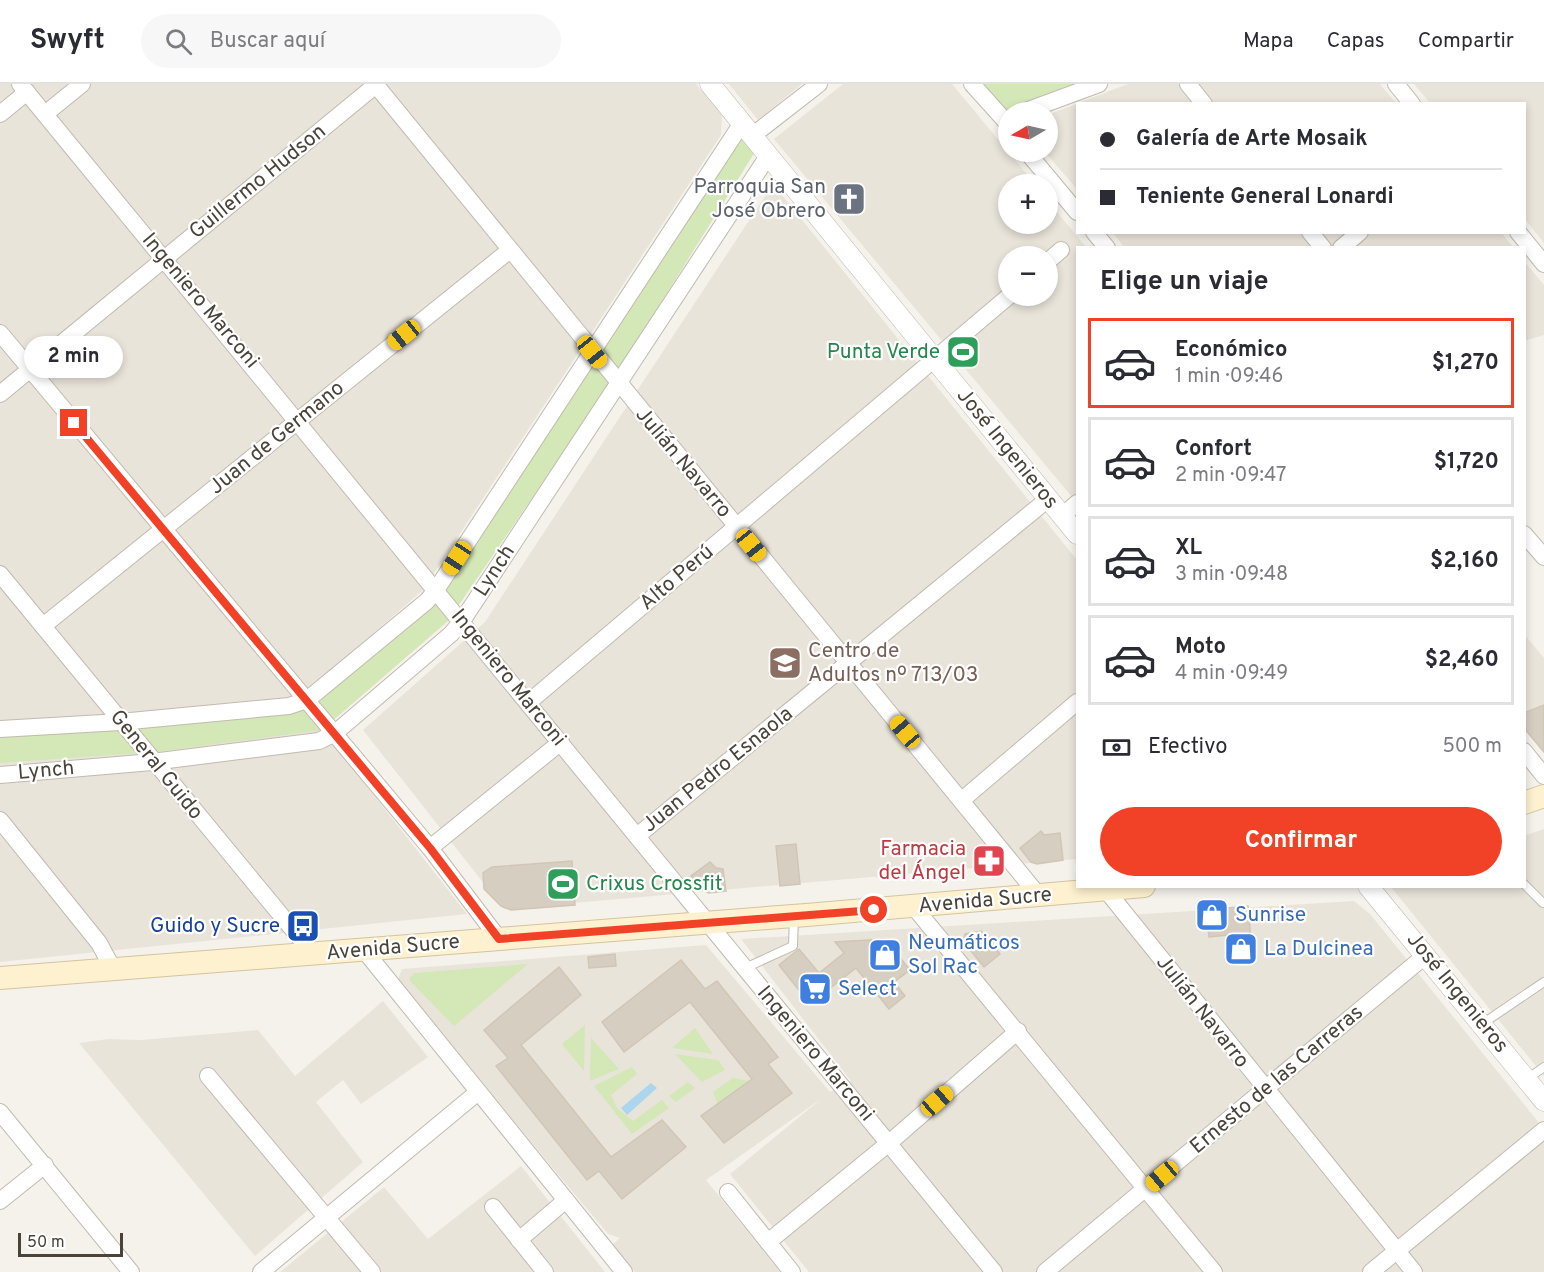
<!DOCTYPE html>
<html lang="es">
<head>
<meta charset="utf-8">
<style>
  :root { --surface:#fff; --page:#f7f7f7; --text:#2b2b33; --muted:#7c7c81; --line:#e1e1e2; --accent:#f14127 }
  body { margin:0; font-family:Overpass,sans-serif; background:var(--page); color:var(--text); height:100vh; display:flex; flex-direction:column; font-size:22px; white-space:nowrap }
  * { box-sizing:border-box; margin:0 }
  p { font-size:20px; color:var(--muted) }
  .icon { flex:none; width:33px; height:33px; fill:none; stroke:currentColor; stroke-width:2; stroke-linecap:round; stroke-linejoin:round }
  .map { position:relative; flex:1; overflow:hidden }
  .drawer { position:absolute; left:1076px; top:162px; width:450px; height:642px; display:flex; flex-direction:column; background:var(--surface); border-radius:0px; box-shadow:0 3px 9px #0003 }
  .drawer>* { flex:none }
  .top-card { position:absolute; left:1076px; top:18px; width:450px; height:132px; border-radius:0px; box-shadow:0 3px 9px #0003; display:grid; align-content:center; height:132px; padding:0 24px; background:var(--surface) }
  .needle { width:39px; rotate:261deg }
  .tools { position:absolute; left:998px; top:18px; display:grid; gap:12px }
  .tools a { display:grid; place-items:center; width:60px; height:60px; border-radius:50%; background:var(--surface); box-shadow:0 3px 9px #0003; font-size:30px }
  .scale { position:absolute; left:18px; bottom:15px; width:105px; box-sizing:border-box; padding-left:6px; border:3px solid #4a433a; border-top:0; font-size:16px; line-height:21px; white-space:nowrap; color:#4a433a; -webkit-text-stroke:4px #fff; paint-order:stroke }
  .end { position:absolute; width:27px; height:27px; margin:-14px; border:8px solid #f14127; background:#fff; box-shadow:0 0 0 3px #fff }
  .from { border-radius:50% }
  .bubble { position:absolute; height:42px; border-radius:21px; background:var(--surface); box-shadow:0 3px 9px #0003; font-size:20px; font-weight:700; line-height:42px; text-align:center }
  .car { position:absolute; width:18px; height:36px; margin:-18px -9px; border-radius:8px; box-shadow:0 0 4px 2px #0007; background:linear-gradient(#f5c518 24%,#345 0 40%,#f5c518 0 76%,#345 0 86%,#f5c518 0) }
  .top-card b { display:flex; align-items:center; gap:21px; height:57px; font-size:22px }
  .top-card b+b { border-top:2px solid var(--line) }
  .top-card i { width:15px; height:15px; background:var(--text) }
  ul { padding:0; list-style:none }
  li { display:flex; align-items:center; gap:18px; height:90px; margin:0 12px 9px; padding:0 12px; border:3px solid var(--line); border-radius:0px }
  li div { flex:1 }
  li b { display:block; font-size:22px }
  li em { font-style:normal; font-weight:700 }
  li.on { border-color:var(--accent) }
  li>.icon { width:54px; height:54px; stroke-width:1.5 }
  h2 { padding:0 24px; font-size:27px; line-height:72px }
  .pay { display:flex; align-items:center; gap:15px; height:66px; padding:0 24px; font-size:22px }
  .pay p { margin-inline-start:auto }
  .primary-button { display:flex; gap:12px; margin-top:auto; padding:12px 24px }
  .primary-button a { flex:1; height:69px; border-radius:36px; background:var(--accent); color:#fff; font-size:24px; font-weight:700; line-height:69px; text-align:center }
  header { display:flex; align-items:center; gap:36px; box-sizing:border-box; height:84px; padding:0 30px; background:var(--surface); border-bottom:2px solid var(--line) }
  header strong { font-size:28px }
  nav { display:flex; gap:33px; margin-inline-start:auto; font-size:21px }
  .search { width:420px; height:54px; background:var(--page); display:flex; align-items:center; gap:15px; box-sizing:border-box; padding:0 21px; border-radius:33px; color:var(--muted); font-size:22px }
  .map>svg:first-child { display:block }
</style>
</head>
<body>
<header>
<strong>Swyft</strong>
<div class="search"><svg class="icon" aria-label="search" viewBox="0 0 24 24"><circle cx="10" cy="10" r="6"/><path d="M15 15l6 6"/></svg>Buscar aquí</div>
<nav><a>Mapa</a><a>Capas</a><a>Compartir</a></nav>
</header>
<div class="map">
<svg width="1544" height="1188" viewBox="0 0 1544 1188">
  <rect width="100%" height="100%" fill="#f5f2ec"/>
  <g fill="#e9e4da" fill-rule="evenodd">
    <polygon points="0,0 696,0 722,31 721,51 423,506 312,603 294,609 467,830 0,878"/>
    <polygon points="729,0 802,0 758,36"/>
    <path d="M843 0H952L1035 100H1008V140H1047V116L1086 163 1077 164V419L774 55ZM1008 172H1047V212H1008Z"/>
    <polygon points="1128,0 1380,0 1396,19 1077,20 1077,105 1045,68 1047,31"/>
    <polygon points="1414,0 1544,0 1544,159 1524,134 1524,20 1430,19"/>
    <polygon points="773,100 1077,476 1077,775 504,825 363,646 485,538"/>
    <polygon points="1501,148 1513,163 1125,164 1113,149"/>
    <polygon points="1524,177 1544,201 1544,251 1524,257"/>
    <polygon points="1524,550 1544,574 1544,621 1524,629"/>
    <polygon points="1544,745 1544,992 1391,803 1524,802 1524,752"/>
    <polygon points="1354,817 1370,830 1544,1045 1544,1188 809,1188 730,1090 821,1015 706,1096 780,1188 635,1188 612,1161 620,1154 608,1150 397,898 402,885 706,861 830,1008 851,997 741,855"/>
    <polygon points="383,917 428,973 361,1020 343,996 316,1018 363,1078 255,1172 79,959 108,955 141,956 258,946 295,992"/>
    <polygon points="521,1082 605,1188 280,1188 384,1103 428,1155"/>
  </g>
  <g fill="#d3e7b7">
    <polygon points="972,0 1099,0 1023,28 1008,28"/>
    <polygon points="741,49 755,68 612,297 448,537 322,646 155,668 0,679 0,652 311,625 433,517"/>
    <polygon points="528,880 454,942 410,897 410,893 415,889"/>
    <polygon points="585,941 584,987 562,960"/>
    <polygon points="695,944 713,970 672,964"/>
    <polygon points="591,954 619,985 590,997"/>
    <polygon points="675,970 718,976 725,986 702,998"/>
    <polygon points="632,983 637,990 611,1011 617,1024 633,1037 662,1016 669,1024 632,1050 594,1002"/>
    <polygon points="733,994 749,997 718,1020 713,1008"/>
    <polygon points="688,998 695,1004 676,1018 669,1012"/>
  </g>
  <polygon fill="#acd5ee" points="651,999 657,1004 627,1031 621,1024"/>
  <g fill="#d7cec2" stroke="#d1c6b5" stroke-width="1.5">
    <polygon points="1544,621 1544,668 1524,644 1524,629"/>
    <polygon points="1041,747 1044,751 1060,749 1063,776 1037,780 1031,778 1020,764"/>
    <polygon points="796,760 800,800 780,802 776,762"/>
    <polygon points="572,777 575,821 511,826 501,822 484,805 483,789 492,783"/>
    <polygon points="710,778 716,784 723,785 726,807 709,809 700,805 691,792"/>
    <polygon points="1248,822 1253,879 1232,881 1229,851 1209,853 1206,826"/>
    <polygon points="981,847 1000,870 984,883 963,857 965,850"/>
    <polygon points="885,855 910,886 894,898 905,912 889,925 856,884 810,920 779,881 799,865 819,889 844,869 835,858"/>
    <polygon points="615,870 616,882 589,884 588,873"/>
    <polygon points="681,876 705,905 717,897 778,973 768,980 792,1009 724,1059 701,1032 752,995 690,918 624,968 602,938"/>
    <polygon points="559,883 581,911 521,961 611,1073 662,1036 686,1063 622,1115 599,1087 587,1096 496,982 508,974 484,946"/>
  </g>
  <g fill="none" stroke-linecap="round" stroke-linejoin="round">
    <defs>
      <g id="service">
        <polyline points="1524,800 1543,819"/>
        <polyline points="745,884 793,862 794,833"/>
        <polyline points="1482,940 1544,898"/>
        <polyline points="1527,995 1544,983"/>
      </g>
      <g id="minor">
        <polyline points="20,0 994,1188"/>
        <polyline points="375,0 1039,812"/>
        <polyline points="972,0 1008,40"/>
        <polyline points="1188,0 1204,20"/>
        <polyline points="1396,0 1412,20"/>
        <polyline points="1023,28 1099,0"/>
        <polyline points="0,30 27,8"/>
        <polyline points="45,30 82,0"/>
        <polyline points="752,52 819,0"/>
        <polyline points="1027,68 1077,128"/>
        <polyline points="1094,148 1107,164"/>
        <polyline points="1310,148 1323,164"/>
        <polyline points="1518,148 1544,180"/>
        <polyline points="1341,164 1360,148"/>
        <polyline points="1047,178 1061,166"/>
        <polyline points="0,249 430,764 499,855"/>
        <polyline points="0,310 377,0"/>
        <polyline points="1062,432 1077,419"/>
        <polyline points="1524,450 1544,473"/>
        <polyline points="0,490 313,870"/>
        <polyline points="43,542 510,166"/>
        <polyline points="529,618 1009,212"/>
        <polyline points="0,645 120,638 289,622 307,616 427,517 436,506 742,39"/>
        <polyline points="1524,667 1544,692"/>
        <polyline points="0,691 152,678 319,657 335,649 451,550 462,537 768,72"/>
        <polyline points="962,716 1077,618"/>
        <polyline points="0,736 99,859 113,885"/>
        <polyline points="637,752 1048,415"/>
        <polyline points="430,764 561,658"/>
        <polyline points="1106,806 1414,1188"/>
        <polyline points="914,823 1214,1188"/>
        <polyline points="364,866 624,1188"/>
        <polyline points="208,992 372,1188"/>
        <polyline points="0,1028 131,1188"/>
        <polyline points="728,1108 792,1188"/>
        <polyline points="0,1117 45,1081"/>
        <polyline points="493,1123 545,1188"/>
        <polyline points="519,1156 566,1116"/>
        <polyline points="768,1158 889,1059 1018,947"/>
        <polyline points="261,1188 478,1008"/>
        <polyline points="1045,1188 1426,871"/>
        <polyline points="1371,1188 1544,1046"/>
      </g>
      <g id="tertiary">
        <polyline points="710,0 1077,450"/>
        <polyline points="1368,802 1544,1017"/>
      </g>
      <g id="secondary">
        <polyline points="1524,719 1544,712"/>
        <path d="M0 894C382 865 763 836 1144 802"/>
      </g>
    </defs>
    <use href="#service" stroke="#c1baaf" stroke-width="10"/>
    <use href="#minor" stroke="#c1baaf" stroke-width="18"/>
    <use href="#tertiary" stroke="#c1baaf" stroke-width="21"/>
    <use href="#secondary" stroke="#d3c49e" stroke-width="24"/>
    <use href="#service" stroke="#fff" stroke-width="8"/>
    <use href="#minor" stroke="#fff" stroke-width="16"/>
    <use href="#tertiary" stroke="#fff" stroke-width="20"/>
    <use href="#secondary" stroke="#fdf1cf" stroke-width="22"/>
  </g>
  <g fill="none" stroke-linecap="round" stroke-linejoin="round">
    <polyline stroke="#f14127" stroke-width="8" points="74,339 430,764 499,855 874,826"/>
  </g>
  <defs>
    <symbol id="church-square" viewBox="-11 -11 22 22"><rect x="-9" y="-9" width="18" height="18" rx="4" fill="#6b7280" stroke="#fff"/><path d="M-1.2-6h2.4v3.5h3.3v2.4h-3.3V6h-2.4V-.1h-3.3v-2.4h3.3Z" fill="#fff"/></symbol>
    <symbol id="stadium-square" viewBox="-11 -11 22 22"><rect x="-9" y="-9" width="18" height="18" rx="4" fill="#2e9e5b" stroke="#fff"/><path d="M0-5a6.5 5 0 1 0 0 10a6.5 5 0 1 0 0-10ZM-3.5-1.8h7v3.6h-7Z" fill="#fff"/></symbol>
    <symbol id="school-square" viewBox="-11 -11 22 22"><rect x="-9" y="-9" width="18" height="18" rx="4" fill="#8d6e63" stroke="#fff"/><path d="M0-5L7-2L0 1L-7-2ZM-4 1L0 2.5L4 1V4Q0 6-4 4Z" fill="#fff"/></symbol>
    <symbol id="pharmacy-square" viewBox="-11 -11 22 22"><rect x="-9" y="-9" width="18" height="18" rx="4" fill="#e0444e" stroke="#fff"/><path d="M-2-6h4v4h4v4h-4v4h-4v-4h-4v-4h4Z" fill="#fff"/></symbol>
    <symbol id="shop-square" viewBox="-11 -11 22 22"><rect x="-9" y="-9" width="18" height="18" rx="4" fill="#3f7fe0" stroke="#fff"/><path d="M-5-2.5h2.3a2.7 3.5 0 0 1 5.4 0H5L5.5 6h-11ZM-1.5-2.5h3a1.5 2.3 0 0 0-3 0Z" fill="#fff"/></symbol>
    <symbol id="bus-square" viewBox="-11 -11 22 22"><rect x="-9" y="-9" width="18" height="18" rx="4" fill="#1a4fb4" stroke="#fff"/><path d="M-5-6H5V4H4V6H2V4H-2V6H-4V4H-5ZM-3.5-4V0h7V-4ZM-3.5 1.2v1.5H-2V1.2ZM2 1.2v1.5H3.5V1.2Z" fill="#fff"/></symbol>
    <symbol id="supermarket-square" viewBox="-11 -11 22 22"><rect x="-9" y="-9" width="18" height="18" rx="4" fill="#3f7fe0" stroke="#fff"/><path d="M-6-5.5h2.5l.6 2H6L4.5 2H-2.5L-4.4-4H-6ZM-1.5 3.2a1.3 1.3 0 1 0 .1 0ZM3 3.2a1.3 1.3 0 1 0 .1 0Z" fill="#fff"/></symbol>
  </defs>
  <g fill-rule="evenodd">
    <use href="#church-square" x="830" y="96" width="38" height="38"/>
    <use href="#stadium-square" x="944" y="249" width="38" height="38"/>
    <use href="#school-square" x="766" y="560" width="38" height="38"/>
    <use href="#pharmacy-square" x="970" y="758" width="38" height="38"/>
    <use href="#stadium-square" x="544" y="781" width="38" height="38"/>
    <use href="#shop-square" x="1193" y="812" width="38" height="38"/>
    <use href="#bus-square" x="284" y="823" width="38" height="38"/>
    <use href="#shop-square" x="1222" y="846" width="38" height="38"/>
    <use href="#shop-square" x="866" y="852" width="38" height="38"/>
    <use href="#supermarket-square" x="796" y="886" width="38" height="38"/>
  </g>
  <g text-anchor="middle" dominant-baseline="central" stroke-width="4.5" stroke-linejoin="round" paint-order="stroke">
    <g font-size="21" fill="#4a433a" stroke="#fff">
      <text transform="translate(258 98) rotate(-39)">Guillermo Hudson</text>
      <text transform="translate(200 217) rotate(50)">Ingeniero Marconi</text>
      <text transform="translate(277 354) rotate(-39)">Juan de Germano</text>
      <text transform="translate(1007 365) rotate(51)">José Ingenieros</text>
      <text transform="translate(683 379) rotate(50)">Julián Navarro</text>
      <text transform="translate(495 487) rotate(-57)">Lynch</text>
      <text transform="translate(677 494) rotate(-40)">Alto Perú</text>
      <text transform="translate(508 594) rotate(51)">Ingeniero Marconi</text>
      <text transform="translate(156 681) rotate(51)">General Guido</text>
      <text transform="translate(718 686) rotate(-39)">Juan Pedro Esnaola</text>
      <text transform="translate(46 687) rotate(-5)">Lynch</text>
      <text transform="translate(985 817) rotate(-5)">Avenida Sucre</text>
      <text transform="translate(393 864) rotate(-5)">Avenida Sucre</text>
      <text transform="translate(1457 909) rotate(51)">José Ingenieros</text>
      <text transform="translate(1202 928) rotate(52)">Julián Navarro</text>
      <text transform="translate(815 970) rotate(50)">Ingeniero Marconi</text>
      <text transform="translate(1277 996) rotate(-40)">Ernesto de las Carreras</text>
    </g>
    <g font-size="21" fill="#5b616d" stroke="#fff" text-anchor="end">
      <text x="826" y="103">Parroquia San<tspan x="826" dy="24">José Obrero</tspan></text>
    </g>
    <g font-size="21" fill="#27864d" stroke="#fff" text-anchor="end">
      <text x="940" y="268">Punta Verde</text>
      <text x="586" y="800" text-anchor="start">Crixus Crossfit</text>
    </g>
    <g font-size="21" fill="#785e54" stroke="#fff" text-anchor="start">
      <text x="808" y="567">Centro de<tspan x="808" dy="24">Adultos nº 713/03</tspan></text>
    </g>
    <g font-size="21" fill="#be3a42" stroke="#fff" text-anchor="end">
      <text x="966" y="765">Farmacia<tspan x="966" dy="24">del Ángel</tspan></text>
    </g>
    <g font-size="21" fill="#366cbe" stroke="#fff" text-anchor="start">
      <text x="1235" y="831">Sunrise</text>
      <text x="908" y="859">Neumáticos<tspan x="908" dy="24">Sol Rac</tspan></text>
      <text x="1264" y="865">La Dulcinea</text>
      <text x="838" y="905">Select</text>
    </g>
    <g font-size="21" fill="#164399" stroke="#fff" text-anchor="end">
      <text x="280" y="842">Guido y Sucre</text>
    </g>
  </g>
</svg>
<div class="tools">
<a><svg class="needle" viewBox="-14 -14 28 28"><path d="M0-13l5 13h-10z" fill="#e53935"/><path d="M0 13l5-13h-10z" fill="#7c7c81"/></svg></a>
<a>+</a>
<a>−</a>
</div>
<div class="scale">50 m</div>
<i class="end from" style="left:874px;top:826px"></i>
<i class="end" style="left:74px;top:339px"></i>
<div class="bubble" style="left:24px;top:252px;width:99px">2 min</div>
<i class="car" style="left:404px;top:251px;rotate:231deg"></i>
<i class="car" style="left:592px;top:268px;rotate:141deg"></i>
<i class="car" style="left:751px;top:461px;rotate:141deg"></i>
<i class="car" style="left:457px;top:474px;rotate:213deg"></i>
<i class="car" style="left:905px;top:648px;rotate:320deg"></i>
<i class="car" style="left:937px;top:1017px;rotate:49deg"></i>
<i class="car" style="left:1162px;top:1092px;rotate:230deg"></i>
<div class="top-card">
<b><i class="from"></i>Galería de Arte Mosaik</b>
<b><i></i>Teniente General Lonardi</b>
</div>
<section class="drawer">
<h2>Elige un viaje</h2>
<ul>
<li class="on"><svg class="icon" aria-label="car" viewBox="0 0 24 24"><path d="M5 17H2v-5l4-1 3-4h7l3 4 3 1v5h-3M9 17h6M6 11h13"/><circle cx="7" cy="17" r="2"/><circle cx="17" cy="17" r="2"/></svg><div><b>Económico</b><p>1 min · 09:46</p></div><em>$1,270</em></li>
<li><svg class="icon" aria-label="car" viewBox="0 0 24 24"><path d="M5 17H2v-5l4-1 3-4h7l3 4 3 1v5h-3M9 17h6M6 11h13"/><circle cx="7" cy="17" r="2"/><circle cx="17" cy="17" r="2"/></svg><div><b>Confort</b><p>2 min · 09:47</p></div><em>$1,720</em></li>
<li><svg class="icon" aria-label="car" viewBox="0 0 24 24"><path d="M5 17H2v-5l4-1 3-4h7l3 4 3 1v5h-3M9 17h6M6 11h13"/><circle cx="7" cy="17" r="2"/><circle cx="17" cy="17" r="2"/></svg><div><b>XL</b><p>3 min · 09:48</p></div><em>$2,160</em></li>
<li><svg class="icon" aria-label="car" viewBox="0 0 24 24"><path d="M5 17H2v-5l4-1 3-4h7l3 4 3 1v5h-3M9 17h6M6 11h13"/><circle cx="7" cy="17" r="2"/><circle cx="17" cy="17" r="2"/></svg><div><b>Moto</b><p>4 min · 09:49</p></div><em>$2,460</em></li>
</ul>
<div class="pay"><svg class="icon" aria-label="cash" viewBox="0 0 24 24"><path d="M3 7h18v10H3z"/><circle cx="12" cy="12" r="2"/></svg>Efectivo<p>500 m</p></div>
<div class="primary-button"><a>Confirmar</a></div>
</section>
</div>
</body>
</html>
